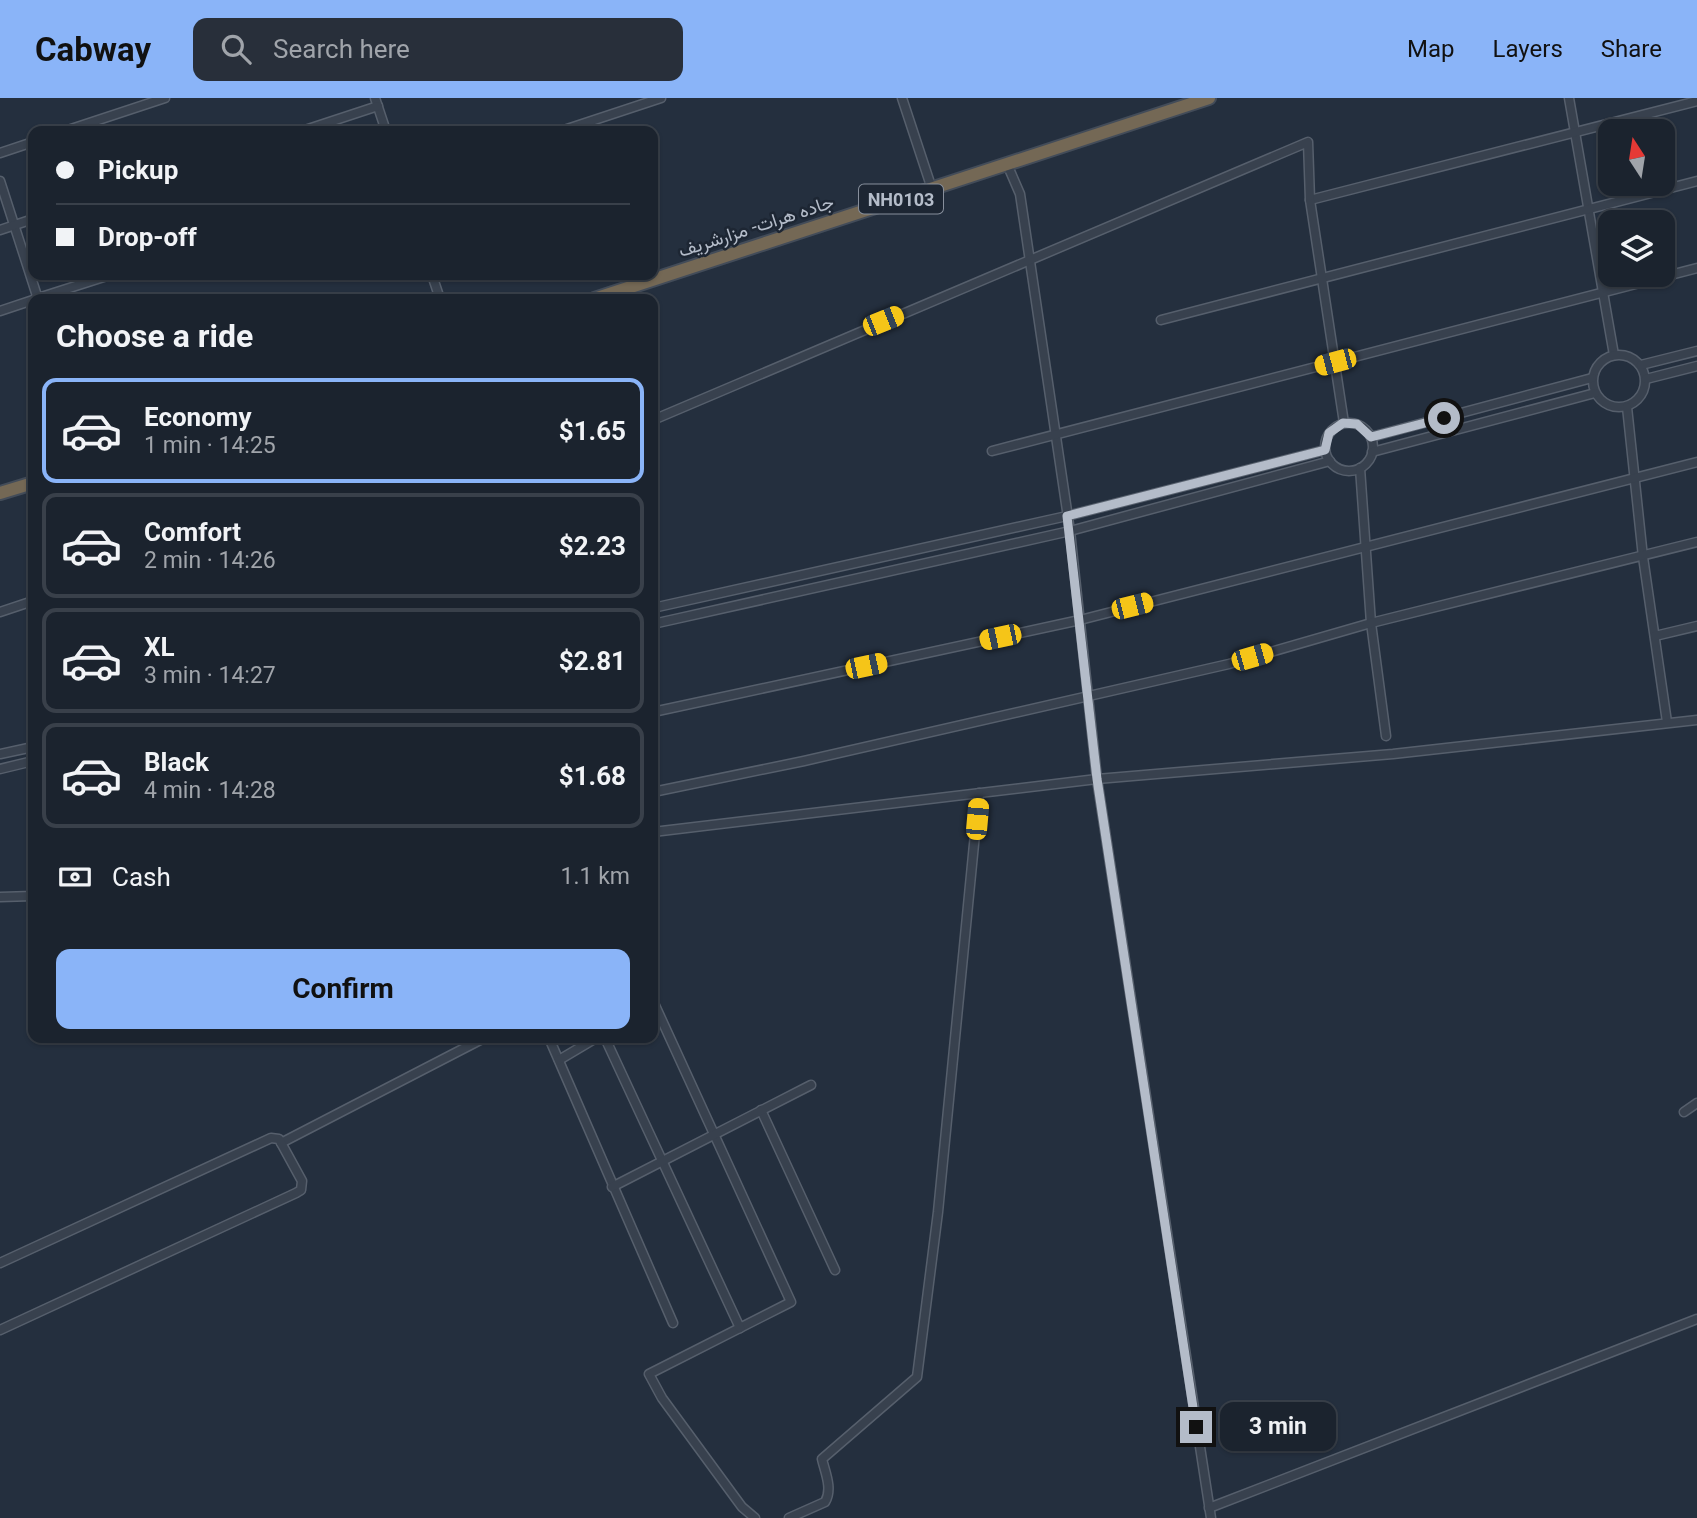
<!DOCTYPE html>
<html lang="en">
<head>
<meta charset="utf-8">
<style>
  :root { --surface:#1b232e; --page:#282f3a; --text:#f1f3f6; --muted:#a0a4aa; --line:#39404a; --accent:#8ab4f8 }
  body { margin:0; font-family:Roboto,Vazirmatn,sans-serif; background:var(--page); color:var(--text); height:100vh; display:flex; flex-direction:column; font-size:26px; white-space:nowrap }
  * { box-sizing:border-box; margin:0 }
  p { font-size:23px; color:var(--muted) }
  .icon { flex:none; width:38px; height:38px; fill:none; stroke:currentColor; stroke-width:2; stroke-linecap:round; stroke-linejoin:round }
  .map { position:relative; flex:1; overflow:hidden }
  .sheet { position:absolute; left:28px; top:196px; width:630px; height:749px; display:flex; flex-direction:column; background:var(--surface); border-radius:14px; box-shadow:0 2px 5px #0004,0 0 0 2px var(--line) }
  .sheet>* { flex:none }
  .hud { position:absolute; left:28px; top:28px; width:630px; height:154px; border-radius:14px; box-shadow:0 2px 5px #0004,0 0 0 2px var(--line); display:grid; align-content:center; height:154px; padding:0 28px; background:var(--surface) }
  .needle { width:46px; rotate:348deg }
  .buttons { position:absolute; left:1598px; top:21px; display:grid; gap:14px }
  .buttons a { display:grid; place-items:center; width:77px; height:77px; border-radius:14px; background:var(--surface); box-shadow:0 2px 5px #0004,0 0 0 2px var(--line); font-size:35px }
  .end { position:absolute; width:32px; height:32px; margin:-16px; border:9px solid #b4bcc9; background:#111; box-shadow:0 0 0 4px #111 }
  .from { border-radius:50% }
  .bubble { position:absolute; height:49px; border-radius:14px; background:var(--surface); box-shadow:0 2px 5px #0004,0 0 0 2px var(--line); font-size:23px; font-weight:700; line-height:49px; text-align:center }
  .car { position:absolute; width:21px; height:42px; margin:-21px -10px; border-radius:9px; box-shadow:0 0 5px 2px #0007; background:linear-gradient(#f5c518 24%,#345 0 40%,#f5c518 0 76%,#345 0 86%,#f5c518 0) }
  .hud b { display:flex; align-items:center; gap:24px; height:66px; font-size:26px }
  .hud b+b { border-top:2px solid var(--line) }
  .hud i { width:18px; height:18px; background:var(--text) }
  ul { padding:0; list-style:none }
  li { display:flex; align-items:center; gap:21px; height:105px; margin:0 14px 10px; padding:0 14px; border:4px solid var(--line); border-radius:14px }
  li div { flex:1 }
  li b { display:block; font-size:26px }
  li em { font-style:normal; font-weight:700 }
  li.current { border-color:var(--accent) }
  li>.icon { width:63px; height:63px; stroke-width:1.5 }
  h2 { padding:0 28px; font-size:32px; line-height:84px }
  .pay { display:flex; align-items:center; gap:18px; height:77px; padding:0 28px; font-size:26px }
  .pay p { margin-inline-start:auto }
  .action { display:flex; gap:14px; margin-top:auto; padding:14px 28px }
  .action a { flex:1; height:80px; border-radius:14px; background:var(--accent); color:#111; font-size:28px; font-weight:700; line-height:80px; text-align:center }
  header { display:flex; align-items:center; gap:42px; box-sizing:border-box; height:98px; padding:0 35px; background:var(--accent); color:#111 }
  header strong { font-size:33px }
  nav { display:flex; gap:38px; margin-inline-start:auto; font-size:24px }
  .search { width:490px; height:63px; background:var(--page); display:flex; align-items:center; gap:18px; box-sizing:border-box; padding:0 24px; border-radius:14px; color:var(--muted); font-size:26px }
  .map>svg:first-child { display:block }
</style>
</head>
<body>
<header>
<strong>Cabway</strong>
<div class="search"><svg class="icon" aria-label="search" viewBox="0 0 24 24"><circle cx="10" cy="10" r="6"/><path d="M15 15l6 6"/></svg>Search here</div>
<nav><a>Map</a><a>Layers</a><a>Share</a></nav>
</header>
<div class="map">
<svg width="1697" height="1420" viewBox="0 0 1697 1420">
  <rect width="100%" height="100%" fill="#242f3e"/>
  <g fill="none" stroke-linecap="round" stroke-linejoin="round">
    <defs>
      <g id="minor">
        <polyline points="375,0 386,33"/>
        <polyline points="902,0 932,91"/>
        <polyline points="1569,0 1614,257"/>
        <polyline points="65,33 165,0"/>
        <polyline points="302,33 378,8"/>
        <polyline points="561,33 661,0"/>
        <polyline points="0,55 33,44"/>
        <polyline points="1007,66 1020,96 1070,433 1097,681 1211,1420"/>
        <polyline points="0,83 38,201"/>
        <polyline points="1310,102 1697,3"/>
        <polyline points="0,132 33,121"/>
        <polyline points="432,177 440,201"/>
        <polyline points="35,201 110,177"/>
        <polyline points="0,213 33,202"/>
        <polyline points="1161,222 1697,83"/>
        <circle cx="1619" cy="283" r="26"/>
        <polyline points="1641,267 1697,253"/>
        <polyline points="1646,281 1697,268"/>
        <polyline points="1627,309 1643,459 1667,624"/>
        <polyline points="653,322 1308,44 1310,102 1344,325"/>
        <circle cx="1349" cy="349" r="24"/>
        <polyline points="1371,339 1592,280"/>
        <polyline points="992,353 1697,170"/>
        <polyline points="1372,354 1595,295"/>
        <polyline points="1360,370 1371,525 1386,638"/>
        <polyline points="653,510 1067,418 1325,352"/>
        <polyline points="0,514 33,503"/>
        <polyline points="653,526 1070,433 1330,363"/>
        <polyline points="1655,538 1697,528"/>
        <polyline points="653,614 1080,522 1697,364"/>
        <polyline points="0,656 33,649"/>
        <polyline points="0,671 33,663"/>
        <polyline points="653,694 804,663 1229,566 1371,525 1697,444"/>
        <polyline points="653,734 1097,681 1393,656 1697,622"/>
        <polyline points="0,799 33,798"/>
        <polyline points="653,903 791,1204 649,1276 662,1300 742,1409 755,1420"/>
        <polyline points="549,940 673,1225"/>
        <polyline points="605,940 740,1230"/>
        <polyline points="559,962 596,940"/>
        <polyline points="761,1012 835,1172"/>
        <polyline points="1684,1014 1697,1005"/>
        <polyline points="281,1045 484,940"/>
        <polyline points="612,1089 811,987"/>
        <polyline points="0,1165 271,1040 279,1041 302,1083 301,1092 296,1095 0,1232"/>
        <polyline points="1209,1410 1697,1221"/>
        <path d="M789 1420 825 1404C833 1391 825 1374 822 1361L917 1279 938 1114 979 695"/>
      </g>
      <g id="highway">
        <polyline points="594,201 1209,0"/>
        <polyline points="0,395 33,385"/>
      </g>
    </defs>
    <use href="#minor" stroke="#565f6c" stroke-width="11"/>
    <use href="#highway" stroke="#434c59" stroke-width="16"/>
    <use href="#minor" stroke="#38414e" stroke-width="8"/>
    <use href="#highway" stroke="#746855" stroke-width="12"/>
  </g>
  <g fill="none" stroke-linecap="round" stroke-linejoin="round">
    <polyline stroke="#b4bcc9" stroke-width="9" points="1196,1329 1097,681 1067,418 1325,352 1329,335 1343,325 1357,326 1371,339 1444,320"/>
  </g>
  <g text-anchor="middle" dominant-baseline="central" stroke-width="5" stroke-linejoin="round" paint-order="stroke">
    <rect fill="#1d2633" stroke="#878f9c" stroke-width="2" x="859" y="86.5" width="84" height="29" rx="5"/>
    <g font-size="18" font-weight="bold" fill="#b4bcc9">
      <text x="901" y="101">NH0103</text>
    </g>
    <g font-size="19" fill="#b4bcc9" stroke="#1d2633">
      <text transform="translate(756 128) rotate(-18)">جاده هرات- مزارشریف</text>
    </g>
  </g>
</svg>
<div class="buttons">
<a><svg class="needle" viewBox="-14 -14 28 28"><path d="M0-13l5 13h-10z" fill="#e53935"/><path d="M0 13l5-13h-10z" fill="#a0a4aa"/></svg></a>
<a><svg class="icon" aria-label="layers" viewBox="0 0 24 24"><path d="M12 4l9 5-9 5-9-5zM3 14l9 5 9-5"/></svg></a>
</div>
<i class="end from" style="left:1444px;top:320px"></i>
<i class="end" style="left:1196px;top:1329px"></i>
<div class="bubble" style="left:1220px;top:1304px;width:116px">3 min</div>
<i class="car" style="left:883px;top:223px;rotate:68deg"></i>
<i class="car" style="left:1335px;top:264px;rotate:255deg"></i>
<i class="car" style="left:1132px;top:508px;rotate:76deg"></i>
<i class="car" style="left:1000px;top:539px;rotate:258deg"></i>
<i class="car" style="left:1252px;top:559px;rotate:74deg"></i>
<i class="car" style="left:866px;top:568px;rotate:78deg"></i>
<i class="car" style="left:977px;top:721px;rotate:5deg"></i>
<div class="hud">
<b><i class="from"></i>Pickup</b>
<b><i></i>Drop-off</b>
</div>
<section class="sheet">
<h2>Choose a ride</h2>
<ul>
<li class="current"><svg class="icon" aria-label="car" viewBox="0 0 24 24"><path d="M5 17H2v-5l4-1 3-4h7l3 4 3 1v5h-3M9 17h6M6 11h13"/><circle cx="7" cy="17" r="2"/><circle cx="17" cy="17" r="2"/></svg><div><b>Economy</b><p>1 min · 14:25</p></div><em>$1.65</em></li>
<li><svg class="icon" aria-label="car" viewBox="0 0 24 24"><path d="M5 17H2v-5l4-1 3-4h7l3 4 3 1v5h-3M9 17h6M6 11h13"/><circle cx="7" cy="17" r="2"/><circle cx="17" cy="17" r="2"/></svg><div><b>Comfort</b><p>2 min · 14:26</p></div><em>$2.23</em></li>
<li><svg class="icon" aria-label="car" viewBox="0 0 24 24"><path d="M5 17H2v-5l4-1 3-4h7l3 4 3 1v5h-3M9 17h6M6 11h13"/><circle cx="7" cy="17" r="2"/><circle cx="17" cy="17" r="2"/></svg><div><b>XL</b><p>3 min · 14:27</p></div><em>$2.81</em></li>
<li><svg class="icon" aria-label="car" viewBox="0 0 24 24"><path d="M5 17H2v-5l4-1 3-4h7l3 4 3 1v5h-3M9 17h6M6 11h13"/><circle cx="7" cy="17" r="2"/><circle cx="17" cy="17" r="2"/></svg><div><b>Black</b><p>4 min · 14:28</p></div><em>$1.68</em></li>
</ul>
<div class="pay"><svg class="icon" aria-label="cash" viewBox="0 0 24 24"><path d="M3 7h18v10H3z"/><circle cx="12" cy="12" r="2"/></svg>Cash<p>1.1 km</p></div>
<div class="action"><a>Confirm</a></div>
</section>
</div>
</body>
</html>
